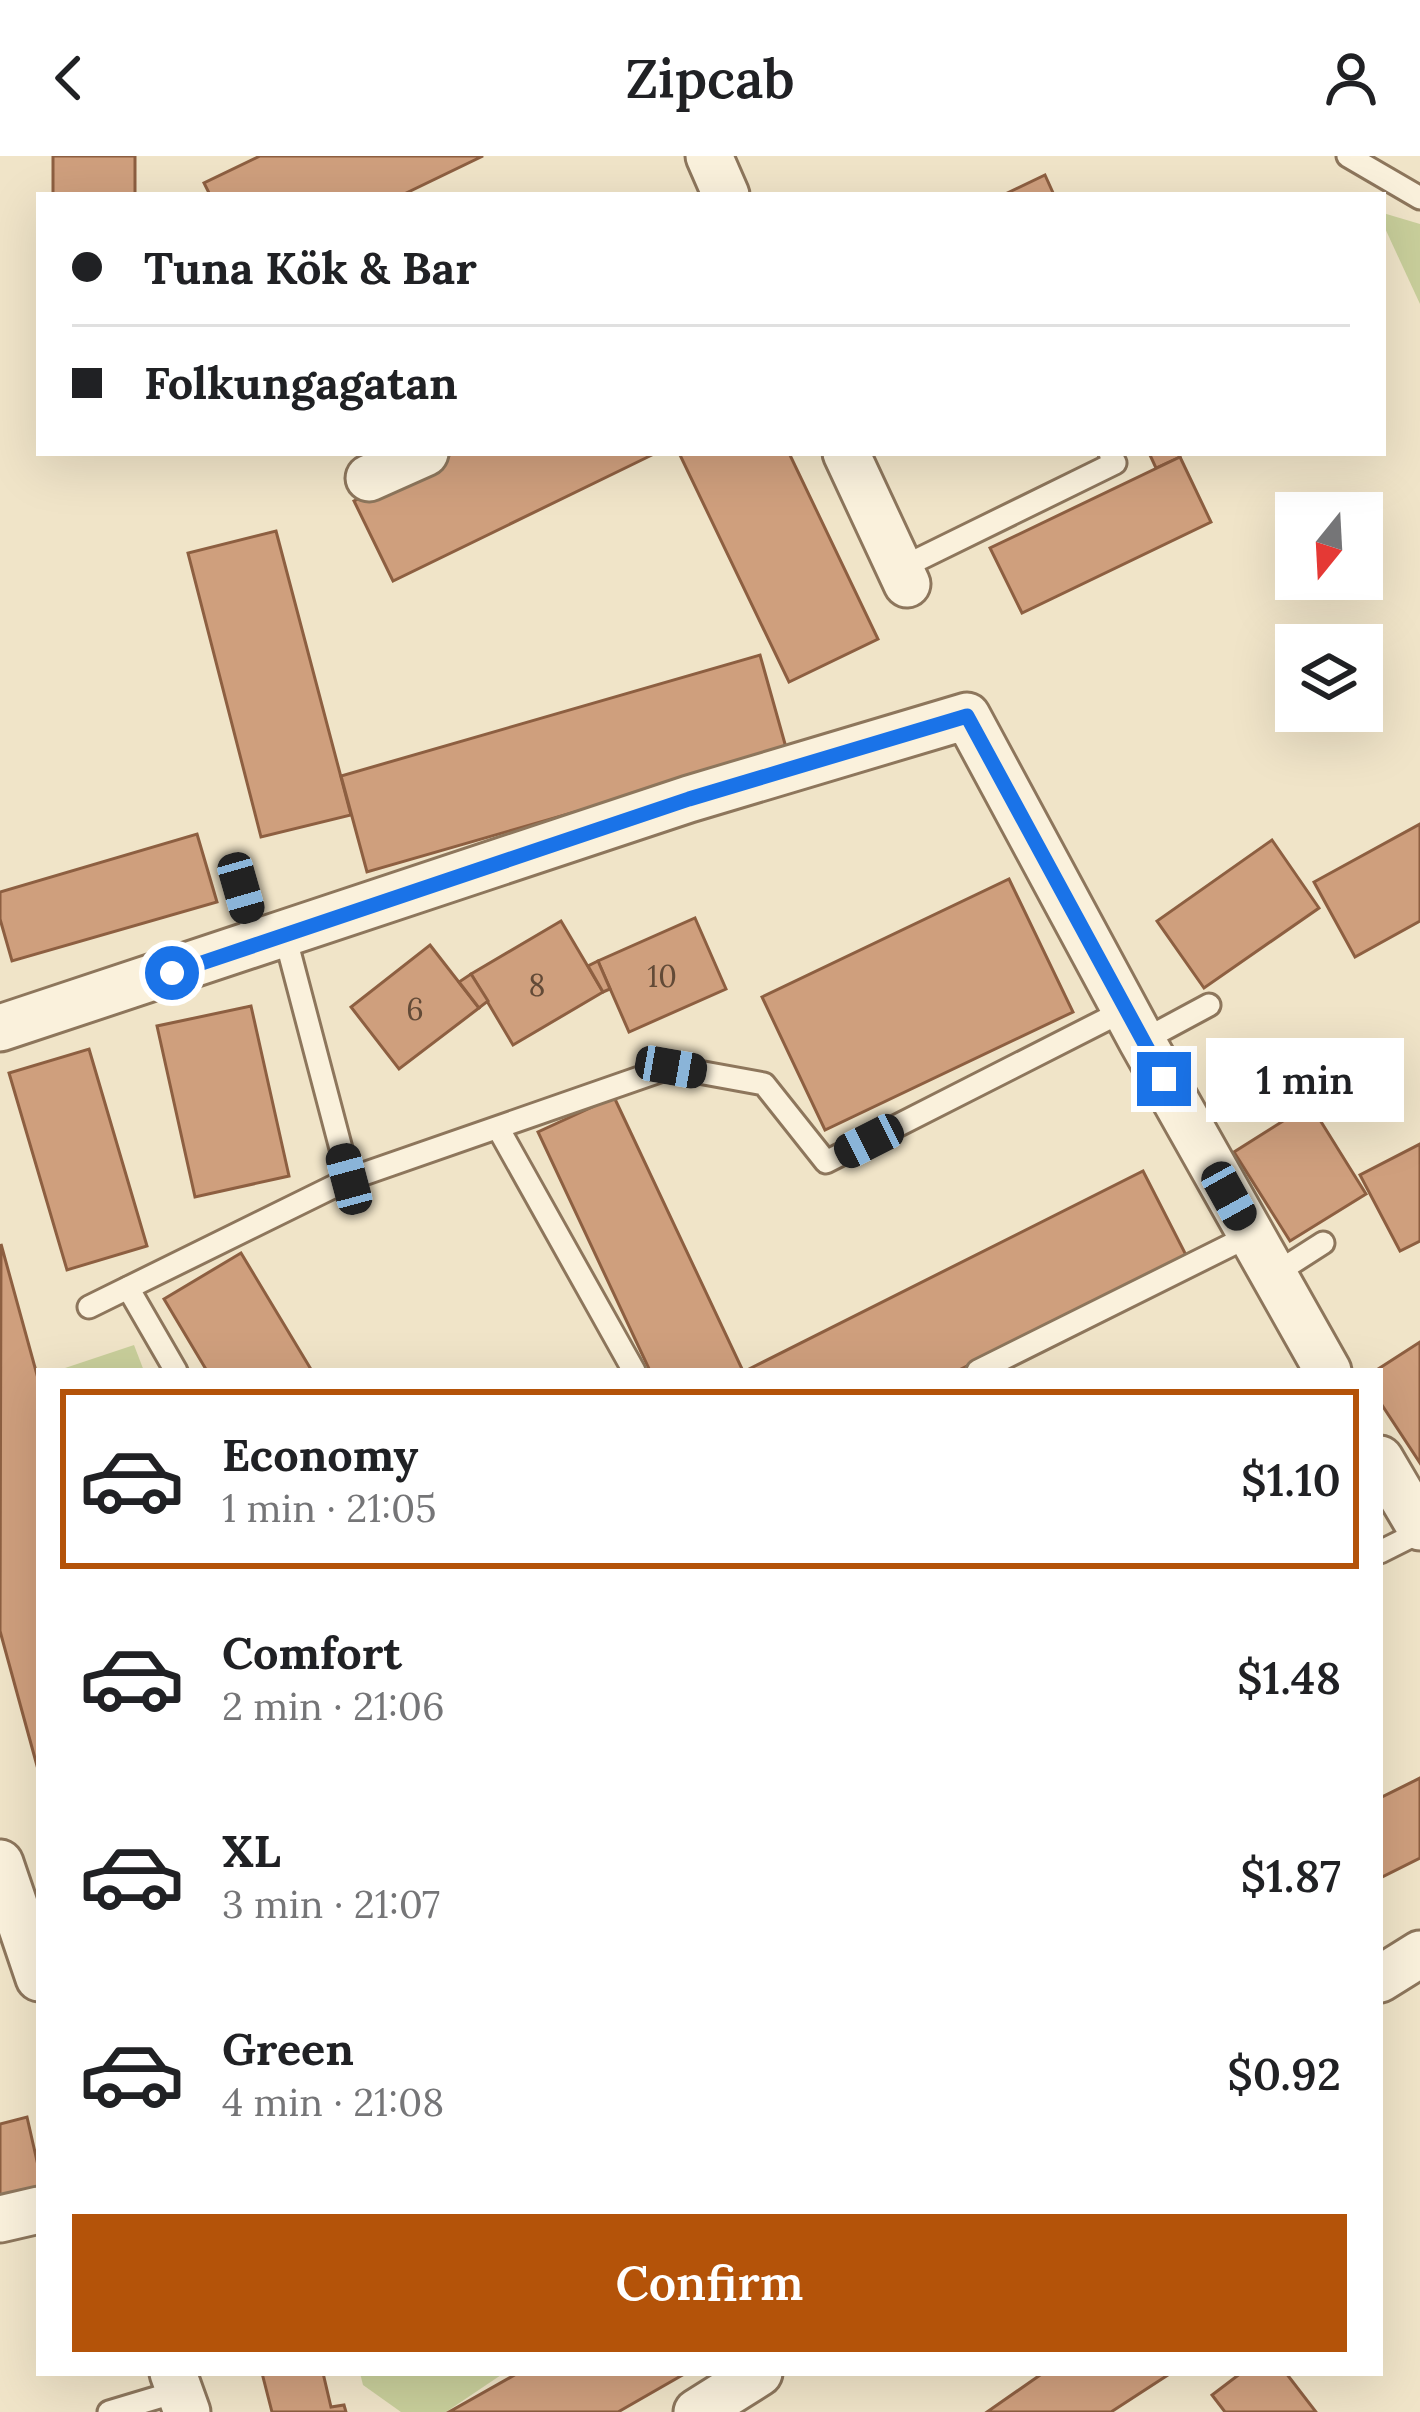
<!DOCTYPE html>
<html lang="en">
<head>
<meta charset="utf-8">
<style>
  :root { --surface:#fff; --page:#f2f2f2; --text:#202124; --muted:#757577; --line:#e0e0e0; --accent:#b45309 }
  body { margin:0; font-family:Lora,serif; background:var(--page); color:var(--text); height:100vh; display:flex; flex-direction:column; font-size:45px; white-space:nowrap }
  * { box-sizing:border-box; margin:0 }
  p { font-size:39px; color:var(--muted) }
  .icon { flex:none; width:66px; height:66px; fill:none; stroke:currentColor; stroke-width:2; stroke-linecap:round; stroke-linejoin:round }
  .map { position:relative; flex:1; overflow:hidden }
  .details { position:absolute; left:36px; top:1212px; width:1347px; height:1008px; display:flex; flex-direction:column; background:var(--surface); border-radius:0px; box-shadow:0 12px 48px #0002 }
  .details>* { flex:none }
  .top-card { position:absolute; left:36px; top:36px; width:1350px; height:264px; border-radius:0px; box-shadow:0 12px 48px #0002; display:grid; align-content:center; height:264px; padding:0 36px; background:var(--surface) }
  .needle { width:78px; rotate:198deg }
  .tools { position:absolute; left:1275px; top:336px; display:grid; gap:24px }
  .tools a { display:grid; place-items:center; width:108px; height:108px; border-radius:0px; background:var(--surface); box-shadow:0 12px 48px #0002; font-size:60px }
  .end { position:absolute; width:54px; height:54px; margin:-27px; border:15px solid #1a73e8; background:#fff; box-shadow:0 0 0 6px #fff }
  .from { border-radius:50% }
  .bubble { position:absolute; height:84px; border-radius:0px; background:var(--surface); box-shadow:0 12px 48px #0002; font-size:39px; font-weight:600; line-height:84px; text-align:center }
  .car { position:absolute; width:36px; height:72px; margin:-36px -18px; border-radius:15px; box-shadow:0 0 9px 3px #0007; background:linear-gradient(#222 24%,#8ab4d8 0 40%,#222 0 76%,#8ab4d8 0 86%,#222 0) }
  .top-card b { display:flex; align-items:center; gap:42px; height:114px; font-size:45px }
  .top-card b+b { border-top:3px solid var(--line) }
  .top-card i { width:30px; height:30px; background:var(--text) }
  ul { padding:21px 0 0; list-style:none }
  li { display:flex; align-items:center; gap:36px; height:180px; margin:0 24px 18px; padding:0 12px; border:6px solid transparent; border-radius:0px }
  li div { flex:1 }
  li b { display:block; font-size:45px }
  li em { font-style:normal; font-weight:600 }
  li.active { border-color:var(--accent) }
  li>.icon { width:108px; height:108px; stroke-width:1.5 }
  .action { display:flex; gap:24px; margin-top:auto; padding:24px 36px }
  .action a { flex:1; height:138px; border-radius:0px; background:var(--accent); color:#fff; font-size:48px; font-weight:600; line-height:138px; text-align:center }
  header { display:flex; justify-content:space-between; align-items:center; height:156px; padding:0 36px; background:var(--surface); font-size:54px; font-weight:600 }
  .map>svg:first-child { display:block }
</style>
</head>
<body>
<header><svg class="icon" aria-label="back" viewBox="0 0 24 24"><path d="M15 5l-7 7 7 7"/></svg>Zipcab<svg class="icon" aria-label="person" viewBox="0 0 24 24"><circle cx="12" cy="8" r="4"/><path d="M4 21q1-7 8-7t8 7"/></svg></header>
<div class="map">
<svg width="1420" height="2256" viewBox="0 0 1420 2256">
  <rect width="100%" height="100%" fill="#f0e4c8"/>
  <g fill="#c9cf9b">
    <polygon points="1383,57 1420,68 1420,148 1383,68"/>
    <polygon points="134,1189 144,1215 66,1215 65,1212"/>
    <polygon points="360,2217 504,2217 446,2256 401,2256 363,2229"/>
  </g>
  <g fill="#cf9f7d" stroke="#8d5f41" stroke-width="3">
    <rect x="53" y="0" width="82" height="39"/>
    <polygon points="260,0 483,0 402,39 210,39 204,27"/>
    <polygon points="1045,19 1054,39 1003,39"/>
    <polygon points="454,297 656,297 393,425 354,345"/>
    <polygon points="679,297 789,297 878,483 789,526"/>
    <polygon points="1149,297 1178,297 1180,301 1156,312"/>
    <polygon points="1180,301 1211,366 1022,457 990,392"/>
    <polygon points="276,375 351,659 261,681 188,397"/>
    <polygon points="760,499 787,595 367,716 341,620"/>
    <polygon points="1420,668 1420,765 1355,801 1314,726"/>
    <polygon points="197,678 217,746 12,805 0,763 0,736"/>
    <polygon points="1272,684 1319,752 1204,832 1157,765"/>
    <polygon points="1009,723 1073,856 825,974 762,841"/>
    <polygon points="695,762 726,833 629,876 598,805"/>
    <polygon points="561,765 603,836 513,889 471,818"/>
    <polygon points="430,789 479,852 399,913 351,851"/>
    <polygon points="598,805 610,833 603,836 588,810"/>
    <polygon points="471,818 488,845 479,852 459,826"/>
    <polygon points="251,850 289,1020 195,1041 157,870"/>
    <polygon points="89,893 147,1090 67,1114 9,917"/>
    <polygon points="614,941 743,1215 650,1215 538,976"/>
    <polygon points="1310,948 1366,1038 1290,1085 1234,996"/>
    <polygon points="1420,988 1420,1085 1400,1095 1360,1019"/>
    <polygon points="1143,1015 1186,1099 957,1215 745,1215"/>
    <polygon points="1,1088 39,1226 39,1617 0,1475"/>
    <polygon points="241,1097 312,1215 207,1215 164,1143"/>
    <polygon points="1420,1186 1420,1307 1380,1246 1380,1215 1375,1215"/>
    <polygon points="1420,1622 1420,1702 1380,1722 1380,1642"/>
    <polygon points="27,1961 39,2014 39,2035 0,2045 0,1968"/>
    <polygon points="262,2217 323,2217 331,2251 344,2249 346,2256 272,2256"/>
    <polygon points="518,2217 686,2217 618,2256 449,2256"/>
    <polygon points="1043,2217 1171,2217 1111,2256 987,2256"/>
    <polygon points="1241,2217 1286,2217 1316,2256 1225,2256 1212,2239"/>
  </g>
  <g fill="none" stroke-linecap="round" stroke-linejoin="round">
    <defs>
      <g id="service">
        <polyline points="1348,0 1420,42"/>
        <polyline points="899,413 1115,307 1110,297"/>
        <polyline points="241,732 257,788"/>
        <polyline points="1142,885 1209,849"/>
        <polyline points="498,972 634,1215"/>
        <polyline points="349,1023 671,911 764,928 826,1006 1125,854"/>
        <polyline points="1273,1119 1323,1087"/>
        <polyline points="128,1132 176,1215"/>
        <polyline points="89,1151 349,1023 285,780"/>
        <polyline points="978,1215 1251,1079"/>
        <polyline points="1380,1396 1420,1376"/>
        <polyline points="109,2256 179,2235"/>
      </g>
      <g id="minor">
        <polyline points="709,0 726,39"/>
        <polyline points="846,297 907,428"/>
        <polyline points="369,322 425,297"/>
        <polyline points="0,872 689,643 967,560 1142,885 1328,1215"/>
        <polyline points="1380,1303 1420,1371"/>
        <polyline points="0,1707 39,1822"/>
        <polyline points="1380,1823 1420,1798"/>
        <polyline points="0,2063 39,2054"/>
        <polyline points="173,2217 187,2256"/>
        <polyline points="697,2256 759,2217"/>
      </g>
    </defs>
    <use href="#service" stroke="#8d765c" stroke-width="27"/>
    <use href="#minor" stroke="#8d765c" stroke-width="51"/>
    <use href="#service" stroke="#faf1dc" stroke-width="21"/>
    <use href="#minor" stroke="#faf1dc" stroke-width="45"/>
  </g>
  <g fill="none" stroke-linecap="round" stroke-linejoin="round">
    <polyline stroke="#1a73e8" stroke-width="15" points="172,817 689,643 967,560 1164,923"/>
  </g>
  <g text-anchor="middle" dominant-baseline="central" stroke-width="9" stroke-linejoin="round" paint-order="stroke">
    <g font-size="30" fill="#624a37">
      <text x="662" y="820">10</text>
      <text x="537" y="829">8</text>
      <text x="415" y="853">6</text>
    </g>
  </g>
</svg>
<div class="tools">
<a><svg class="needle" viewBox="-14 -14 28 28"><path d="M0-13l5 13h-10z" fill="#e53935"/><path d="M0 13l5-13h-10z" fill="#757577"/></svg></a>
<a><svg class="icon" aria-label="layers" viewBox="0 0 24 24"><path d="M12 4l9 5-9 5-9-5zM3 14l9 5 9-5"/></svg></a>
</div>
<i class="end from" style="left:172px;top:817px"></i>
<i class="end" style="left:1164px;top:923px"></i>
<div class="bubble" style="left:1206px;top:882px;width:198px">1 min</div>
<i class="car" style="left:241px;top:732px;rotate:164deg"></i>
<i class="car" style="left:671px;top:911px;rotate:100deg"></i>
<i class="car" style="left:869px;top:985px;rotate:243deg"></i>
<i class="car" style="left:349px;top:1023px;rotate:345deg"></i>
<i class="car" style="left:1229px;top:1040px;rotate:151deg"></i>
<div class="top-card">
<b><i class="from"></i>Tuna Kök &amp; Bar</b>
<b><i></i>Folkungagatan</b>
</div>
<section class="details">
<ul>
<li class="active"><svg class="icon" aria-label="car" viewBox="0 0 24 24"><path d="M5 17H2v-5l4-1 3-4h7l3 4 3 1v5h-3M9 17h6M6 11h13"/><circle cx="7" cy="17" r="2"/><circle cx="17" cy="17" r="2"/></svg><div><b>Economy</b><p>1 min · 21:05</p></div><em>$1.10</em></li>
<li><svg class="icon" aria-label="car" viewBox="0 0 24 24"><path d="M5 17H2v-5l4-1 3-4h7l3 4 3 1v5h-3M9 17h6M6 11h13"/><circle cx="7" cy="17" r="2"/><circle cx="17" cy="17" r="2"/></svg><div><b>Comfort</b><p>2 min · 21:06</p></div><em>$1.48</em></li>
<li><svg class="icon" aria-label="car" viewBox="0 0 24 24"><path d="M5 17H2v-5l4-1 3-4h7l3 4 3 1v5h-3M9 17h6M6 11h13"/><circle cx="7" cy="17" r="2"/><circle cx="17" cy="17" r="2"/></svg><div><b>XL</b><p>3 min · 21:07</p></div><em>$1.87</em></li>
<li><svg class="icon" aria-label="car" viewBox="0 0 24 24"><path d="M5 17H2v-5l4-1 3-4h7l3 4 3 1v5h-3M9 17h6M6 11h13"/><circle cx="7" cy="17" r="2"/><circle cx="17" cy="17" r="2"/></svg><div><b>Green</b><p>4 min · 21:08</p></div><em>$0.92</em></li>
</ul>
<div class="action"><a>Confirm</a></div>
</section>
</div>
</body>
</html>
